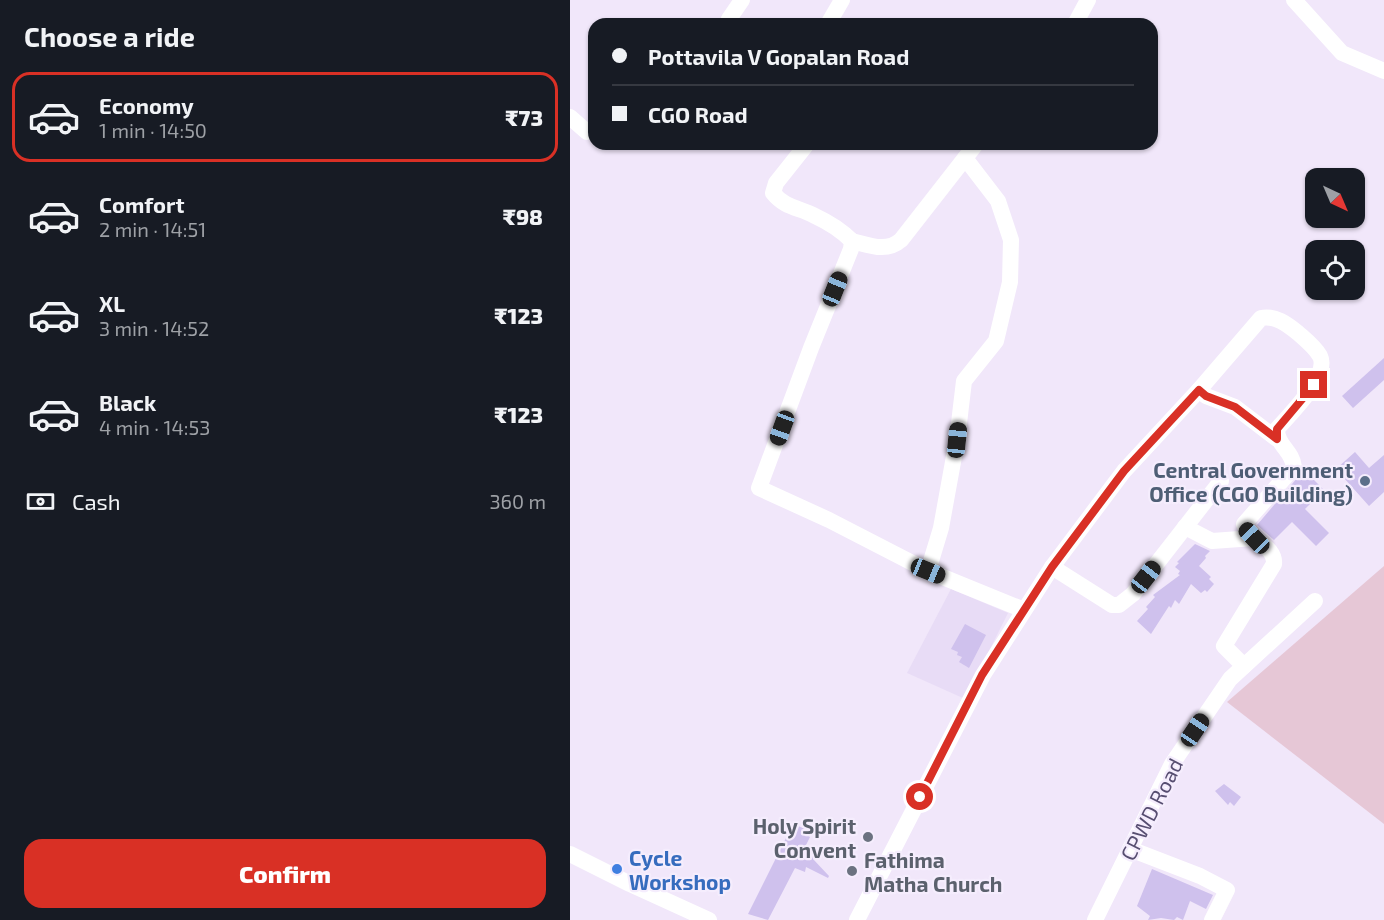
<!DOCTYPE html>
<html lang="en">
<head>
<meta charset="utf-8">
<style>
  :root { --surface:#171b24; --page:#242831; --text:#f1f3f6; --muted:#9ea1a6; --line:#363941; --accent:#d93025 }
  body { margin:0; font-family:"Exo 2",sans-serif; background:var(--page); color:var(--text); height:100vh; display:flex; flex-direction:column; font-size:22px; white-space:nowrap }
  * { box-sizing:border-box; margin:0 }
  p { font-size:20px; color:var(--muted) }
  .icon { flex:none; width:33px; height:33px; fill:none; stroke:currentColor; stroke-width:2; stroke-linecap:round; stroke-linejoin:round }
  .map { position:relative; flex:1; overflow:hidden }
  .side { display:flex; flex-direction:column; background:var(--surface); width:570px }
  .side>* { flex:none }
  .hud { position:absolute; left:18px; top:18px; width:570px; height:132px; border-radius:18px; box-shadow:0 2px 4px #0004; display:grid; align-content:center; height:132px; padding:0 24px; background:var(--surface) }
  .needle { width:39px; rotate:136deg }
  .tools { position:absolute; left:735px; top:168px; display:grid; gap:12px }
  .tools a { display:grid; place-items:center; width:60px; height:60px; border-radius:12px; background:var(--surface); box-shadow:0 2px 4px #0004; font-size:30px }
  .end { position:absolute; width:27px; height:27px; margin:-14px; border:8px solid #d93025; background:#fff; box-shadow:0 0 0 3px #fff }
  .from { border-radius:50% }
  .car { position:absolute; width:18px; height:36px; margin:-18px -9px; border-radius:8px; box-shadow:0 0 4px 2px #0007; background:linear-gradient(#222 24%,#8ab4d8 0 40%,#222 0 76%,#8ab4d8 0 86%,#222 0) }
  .hud b { display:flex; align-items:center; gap:21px; height:57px; font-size:22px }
  .hud b+b { border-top:2px solid var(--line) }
  .hud i { width:15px; height:15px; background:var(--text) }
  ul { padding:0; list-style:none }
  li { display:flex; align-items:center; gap:18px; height:90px; margin:0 12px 9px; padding:0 12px; border:3px solid transparent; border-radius:18px }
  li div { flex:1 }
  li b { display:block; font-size:22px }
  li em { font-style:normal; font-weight:800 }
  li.active { border-color:var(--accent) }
  li>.icon { width:54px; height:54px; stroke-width:1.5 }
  h2 { padding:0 24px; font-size:27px; line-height:72px }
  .pay { display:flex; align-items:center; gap:15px; height:66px; padding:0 24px; font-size:22px }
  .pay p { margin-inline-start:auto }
  .button { display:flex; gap:12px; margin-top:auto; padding:12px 24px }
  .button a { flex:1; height:69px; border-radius:18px; background:var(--accent); color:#fff; font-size:24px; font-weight:800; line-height:69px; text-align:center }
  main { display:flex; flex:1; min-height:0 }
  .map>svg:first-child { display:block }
</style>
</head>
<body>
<main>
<section class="side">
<h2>Choose a ride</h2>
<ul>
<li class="active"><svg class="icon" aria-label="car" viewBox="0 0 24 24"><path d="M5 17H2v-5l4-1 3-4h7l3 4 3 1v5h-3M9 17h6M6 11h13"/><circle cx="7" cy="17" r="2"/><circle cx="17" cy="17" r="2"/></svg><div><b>Economy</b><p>1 min · 14:50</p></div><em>₹73</em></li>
<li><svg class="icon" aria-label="car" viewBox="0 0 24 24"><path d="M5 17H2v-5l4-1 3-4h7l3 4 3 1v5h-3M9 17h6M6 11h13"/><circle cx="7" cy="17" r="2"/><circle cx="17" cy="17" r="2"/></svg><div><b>Comfort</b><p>2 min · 14:51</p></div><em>₹98</em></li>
<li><svg class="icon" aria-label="car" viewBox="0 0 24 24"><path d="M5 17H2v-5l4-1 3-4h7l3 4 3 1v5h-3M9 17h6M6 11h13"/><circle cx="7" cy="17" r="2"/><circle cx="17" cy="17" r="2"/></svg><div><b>XL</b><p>3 min · 14:52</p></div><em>₹123</em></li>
<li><svg class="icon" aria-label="car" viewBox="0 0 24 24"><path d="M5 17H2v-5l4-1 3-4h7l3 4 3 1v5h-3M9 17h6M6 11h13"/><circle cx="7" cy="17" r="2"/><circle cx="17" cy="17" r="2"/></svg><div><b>Black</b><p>4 min · 14:53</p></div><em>₹123</em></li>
</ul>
<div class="pay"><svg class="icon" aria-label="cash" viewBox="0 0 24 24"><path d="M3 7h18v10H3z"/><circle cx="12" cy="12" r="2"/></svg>Cash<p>360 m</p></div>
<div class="button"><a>Confirm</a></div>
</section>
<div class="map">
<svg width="814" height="920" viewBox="0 0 814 920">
  <rect width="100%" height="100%" fill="#f1e7fa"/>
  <polygon fill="#e8dcf6" points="381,589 438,613 395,699 337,673"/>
  <polygon fill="#e6c7d6" points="814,566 814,824 657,702"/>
  <g fill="#cfc1ed">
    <polygon points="814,358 814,380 783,408 772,396"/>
    <polygon points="785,452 799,468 814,455 814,492 799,506 766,469"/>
    <polygon points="734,470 754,490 735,509 759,533 746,546 722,522 704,540 687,525"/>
    <polygon points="625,544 640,551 635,556 636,558 629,566 641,577 639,579 644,584 637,592 635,590 631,593 621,584 609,604 605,600 601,608 599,606 581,634 567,621 578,609 576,607 585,597 583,595 610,575 608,574 610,571 605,567 609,563 607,562"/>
    <polygon points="395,624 416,635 399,668 389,662 392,657 387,655 388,652 381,649"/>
    <polygon points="654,784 671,797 664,806 660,802 658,805 645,791"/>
    <polygon points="223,824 238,830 236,834 240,837 234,849 246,854 243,859 259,876 258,878 236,867 235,872 225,868 198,920 178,914 216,838 219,840"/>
    <polygon points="582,869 643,895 636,909 620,901 613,920 607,917 604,920 591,918 578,920 580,916 567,906"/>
  </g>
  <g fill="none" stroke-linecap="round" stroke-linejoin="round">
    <g stroke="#fff" stroke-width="16">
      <polyline points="724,0 772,53 814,71"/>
      <polyline points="164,24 159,19 172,0"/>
      <polyline points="258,24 272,0"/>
      <polyline points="505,24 518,0"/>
      <polyline points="0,117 17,132"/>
      <path d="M237 144 206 183 203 193C216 209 229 207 245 216 258 222 272 231 282 241L281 249 241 348 189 488 259 520 358 571 454 610"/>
      <path d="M282 241C299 245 316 253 331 240L406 144"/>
      <polyline points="629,390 636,396 665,407 707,439"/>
      <polyline points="615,527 642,541 684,538"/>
      <polyline points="482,567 542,605 549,605 563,594 651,481"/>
      <polyline points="358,571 371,528 387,440 394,381 426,341 440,282 441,240 428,201 395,158"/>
      <polyline points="560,849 630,876 657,890 642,920"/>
      <polyline points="0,854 60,884 139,920"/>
      <path d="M287 920 413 675 482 567 554 471 629 390 691 318C705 315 717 324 728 333 736 340 745 347 750 356 760 376 719 415 707 429 707 446 722 450 724 467L674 524C679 540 706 546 704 564L654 646 674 666"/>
      <polyline points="525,920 602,764 660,679 745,601"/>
    </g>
  </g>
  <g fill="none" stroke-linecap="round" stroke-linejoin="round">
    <polyline stroke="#d93025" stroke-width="8" points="350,797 412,675 482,567 554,471 629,390 636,396 665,407 707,439 707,429 744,385"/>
  </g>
  <circle fill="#5c6f8a" stroke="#f5edfd" stroke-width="2" cx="795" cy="481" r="6"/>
  <g fill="#6b7280" stroke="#f5edfd" stroke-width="2">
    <circle cx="298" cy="837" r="6"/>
    <circle cx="282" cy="871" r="6"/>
  </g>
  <circle fill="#3f7fe0" stroke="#f5edfd" stroke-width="2" cx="47" cy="869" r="6"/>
  <g text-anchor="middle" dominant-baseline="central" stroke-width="4.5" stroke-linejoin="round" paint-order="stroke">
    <g font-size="21" font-weight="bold" fill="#4e5e75" stroke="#f5edfd" text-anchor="end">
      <text x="783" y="469">Central Government<tspan x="783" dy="24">Office (CGO Building)</tspan></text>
    </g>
    <g font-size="21" fill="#574e71" stroke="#f5edfd">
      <text transform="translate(581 809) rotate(-63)">CPWD Road</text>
    </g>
    <g font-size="21" font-weight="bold" fill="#5b616d" stroke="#f5edfd" text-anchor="end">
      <text x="286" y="825">Holy Spirit<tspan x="286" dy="24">Convent</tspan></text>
      <text x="294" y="859" text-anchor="start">Fathima<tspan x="294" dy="24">Matha Church</tspan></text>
    </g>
    <g font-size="21" font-weight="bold" fill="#366cbe" stroke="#f5edfd" text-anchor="start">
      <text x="59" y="857">Cycle<tspan x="59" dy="24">Workshop</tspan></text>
    </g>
  </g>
</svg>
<div class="tools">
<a><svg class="needle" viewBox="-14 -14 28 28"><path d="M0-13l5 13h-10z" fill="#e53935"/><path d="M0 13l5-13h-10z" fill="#9ea1a6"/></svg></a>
<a><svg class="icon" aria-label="locate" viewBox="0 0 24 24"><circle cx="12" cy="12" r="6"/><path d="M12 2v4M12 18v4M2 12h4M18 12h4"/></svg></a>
</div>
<i class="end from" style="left:350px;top:797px"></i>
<i class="end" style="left:744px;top:385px"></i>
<i class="car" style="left:265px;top:289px;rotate:22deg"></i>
<i class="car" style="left:212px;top:428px;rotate:200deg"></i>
<i class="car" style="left:387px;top:440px;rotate:6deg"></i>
<i class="car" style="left:684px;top:538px;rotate:316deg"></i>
<i class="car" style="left:358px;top:571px;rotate:112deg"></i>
<i class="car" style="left:576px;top:577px;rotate:38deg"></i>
<i class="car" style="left:625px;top:730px;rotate:34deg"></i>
<div class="hud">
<b><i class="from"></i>Pottavila V Gopalan Road</b>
<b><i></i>CGO Road</b>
</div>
</div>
</main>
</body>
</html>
